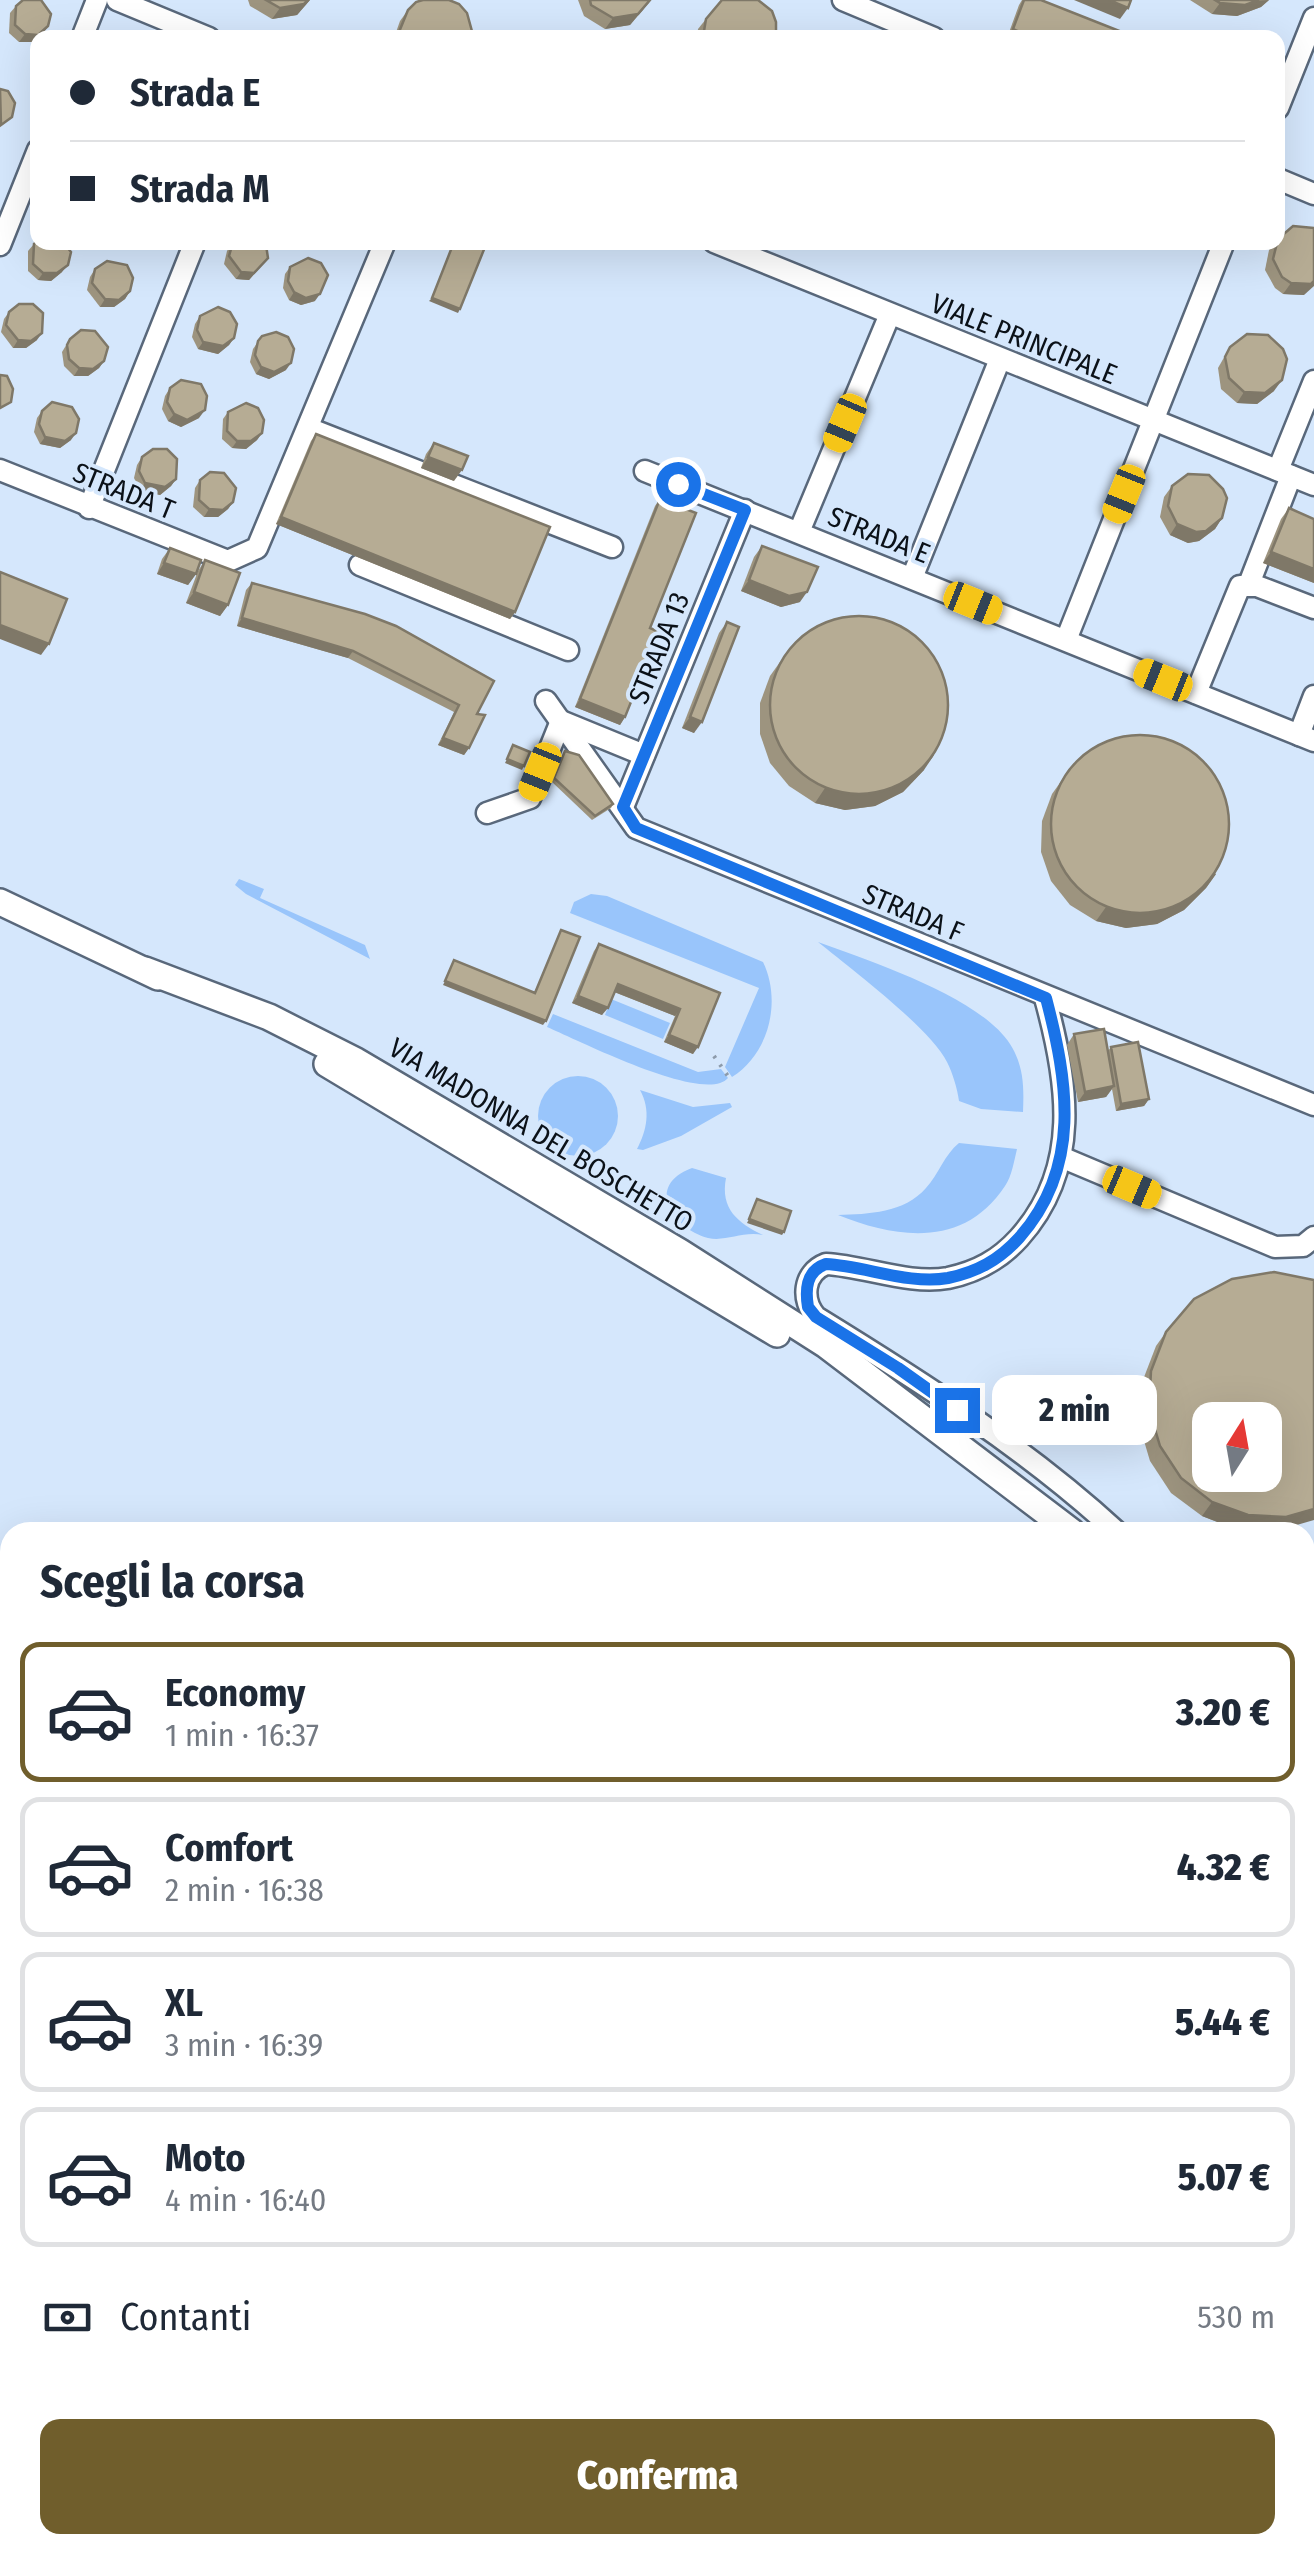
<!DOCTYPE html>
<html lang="it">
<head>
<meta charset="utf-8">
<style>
  :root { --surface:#fff; --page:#f2f2f3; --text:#1f2937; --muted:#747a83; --line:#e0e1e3; --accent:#705e2c }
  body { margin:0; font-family:"Fira Sans Condensed",sans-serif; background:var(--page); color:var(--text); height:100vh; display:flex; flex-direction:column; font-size:38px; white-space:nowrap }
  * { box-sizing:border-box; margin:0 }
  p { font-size:32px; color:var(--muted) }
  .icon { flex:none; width:55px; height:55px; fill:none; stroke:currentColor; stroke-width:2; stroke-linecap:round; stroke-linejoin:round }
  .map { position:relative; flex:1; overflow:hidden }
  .sheet { position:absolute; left:0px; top:1522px; width:1315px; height:1032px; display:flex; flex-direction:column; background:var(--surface); border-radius:30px 30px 0 0; box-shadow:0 10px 40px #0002 }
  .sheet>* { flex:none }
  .hud { position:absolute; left:30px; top:30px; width:1255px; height:220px; border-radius:20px; box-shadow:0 10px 40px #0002; display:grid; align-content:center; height:220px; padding:0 40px; background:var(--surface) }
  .needle { width:65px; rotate:11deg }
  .buttons { position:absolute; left:1192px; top:1402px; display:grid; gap:20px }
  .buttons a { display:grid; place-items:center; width:90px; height:90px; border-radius:20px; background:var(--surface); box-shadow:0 10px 40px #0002; font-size:50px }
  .end { position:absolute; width:45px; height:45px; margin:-22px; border:12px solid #1a73e8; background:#fff; box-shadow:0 0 0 5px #fff }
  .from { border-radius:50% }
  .bubble { position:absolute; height:70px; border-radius:20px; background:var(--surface); box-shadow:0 10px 40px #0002; font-size:32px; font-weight:800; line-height:70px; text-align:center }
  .car { position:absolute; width:30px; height:60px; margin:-30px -15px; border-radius:12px; box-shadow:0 0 8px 2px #0007; background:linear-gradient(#f5c518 24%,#345 0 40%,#f5c518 0 76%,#345 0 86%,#f5c518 0) }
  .hud b { display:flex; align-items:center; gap:35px; height:95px; font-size:38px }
  .hud b+b { border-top:2px solid var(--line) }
  .hud i { width:25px; height:25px; background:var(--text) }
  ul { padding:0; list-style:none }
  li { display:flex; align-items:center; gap:30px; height:140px; margin:0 20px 15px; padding:0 20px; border:5px solid var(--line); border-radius:20px }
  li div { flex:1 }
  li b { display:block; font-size:38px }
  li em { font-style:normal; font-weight:800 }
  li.current { border-color:var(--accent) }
  li>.icon { width:90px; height:90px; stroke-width:1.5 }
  h2 { padding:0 40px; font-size:45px; line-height:120px }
  .pay { display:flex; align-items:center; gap:25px; height:110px; padding:0 40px; font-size:38px }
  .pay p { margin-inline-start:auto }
  .cta { display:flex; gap:20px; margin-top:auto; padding:20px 40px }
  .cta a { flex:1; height:115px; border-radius:20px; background:var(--accent); color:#fff; font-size:40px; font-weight:800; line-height:115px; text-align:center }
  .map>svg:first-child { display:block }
</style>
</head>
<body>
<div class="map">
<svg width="1314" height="2553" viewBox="0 0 1314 2553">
  <rect width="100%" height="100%" fill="#d5e7fc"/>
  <g fill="#99c5fb">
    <polygon points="239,879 264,889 260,898 365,945 370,959 246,894 235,885"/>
    <path d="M591 894 607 896 763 962C782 1001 769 1054 732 1077L725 1067 759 988 570 913 574 902Z"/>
    <path d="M818 942C870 961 980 997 1010 1044 1024 1066 1024 1087 1023 1112L981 1109 959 1101C957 1088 953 1074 947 1062 930 1028 850 968 818 942Z"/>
    <polygon points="611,999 670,1023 663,1039 605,1015"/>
    <path d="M553 1014 698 1072 721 1069 728 1078C705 1105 578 1040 547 1027Z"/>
    <circle cx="578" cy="1116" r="40"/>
    <path d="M640 1090 693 1107 730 1103 732 1107 681 1136 643 1150 637 1149C647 1130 651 1110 640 1090Z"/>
    <path d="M959 1143 1017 1149C1014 1161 1012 1176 1005 1186 964 1248 898 1239 838 1215 869 1214 904 1213 926 1188 939 1174 944 1155 959 1143Z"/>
    <path d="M692 1168 726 1178C720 1209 738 1223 763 1235 742 1231 726 1242 708 1238 671 1228 645 1185 692 1168Z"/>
    <polygon points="0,1925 10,1929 10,2014 0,2008"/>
    <polygon points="0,2050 10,2061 10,2180 0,2176"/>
    <polygon points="10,2517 10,2545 462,2545 483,2553 0,2553 0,2537"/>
  </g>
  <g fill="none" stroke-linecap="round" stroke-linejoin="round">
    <defs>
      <g id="minor">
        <polyline points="117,0 209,38"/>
        <polyline points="843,0 934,38"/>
        <polyline points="82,38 97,0"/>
        <polyline points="1278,108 1314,18"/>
        <polyline points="1278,179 1314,194"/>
        <polyline points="714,242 1314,485"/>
        <polyline points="0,245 38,150"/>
        <polyline points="308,428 612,547"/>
        <polyline points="0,470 228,561 257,548 385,242"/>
        <polyline points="1278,470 1314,381"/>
        <polyline points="645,471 1314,741"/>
        <polyline points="89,508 195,242"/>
        <polyline points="799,532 890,314"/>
        <polyline points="360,565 568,650"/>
        <polyline points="912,578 1000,359"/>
        <polyline points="1249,584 1291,476"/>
        <polyline points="1066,640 1224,242"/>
        <polyline points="1196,693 1240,586 1257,586 1314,608"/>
        <polyline points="546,701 636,828 1314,1105"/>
        <polyline points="1299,735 1314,696"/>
        <polyline points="623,807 745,510"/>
        <polyline points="487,813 530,798 561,721 644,755"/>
        <path d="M1045 998C1068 1081 1082 1168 1019 1238 999 1260 977 1272 948 1278 909 1285 865 1266 826 1264 803 1273 801 1300 816 1317 920 1381 1027 1449 1117 1532"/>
        <polyline points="1061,1157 1275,1247 1303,1246 1314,1237"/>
        <polyline points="1305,1808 1314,1819"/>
        <polyline points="1305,1925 1314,1920"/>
        <polyline points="0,2024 10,2032"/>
        <polyline points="1305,2127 1314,2125"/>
        <polyline points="0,2303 10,2275"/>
      </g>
      <g id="major">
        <polyline points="0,902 158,977"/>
        <polyline points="145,970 269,1017 356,1061 680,1252 826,1345 1072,1532"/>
        <polyline points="327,1064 777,1334"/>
        <polyline points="1305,1861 1314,1869"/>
      </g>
    </defs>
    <use href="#minor" stroke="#59687b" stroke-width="25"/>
    <use href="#major" stroke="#59687b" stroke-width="30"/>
    <g stroke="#8d9bab" stroke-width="4" stroke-dasharray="2.5 8" stroke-linecap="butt">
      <polyline points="714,1056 730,1079"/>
      <polyline points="0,2194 10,2198"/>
    </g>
    <use href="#minor" stroke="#fff" stroke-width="20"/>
    <use href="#major" stroke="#fff" stroke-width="25"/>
    <g stroke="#3b444e" stroke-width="6" stroke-dasharray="15 8" stroke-linecap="butt">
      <polyline points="0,2320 10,2323"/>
      <polyline points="612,2545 633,2553"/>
      <polyline points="640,2545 662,2553"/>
    </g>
  </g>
  <g fill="#9d947f">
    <polygon points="248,0 310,0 297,15 272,19 250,6"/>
    <polygon points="578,0 651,0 630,25 605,29 584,16"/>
    <polygon points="1022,0 1041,0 1137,38 1007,38 1019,5"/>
    <polygon points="1190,0 1269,0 1261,7 1237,16 1212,14"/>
    <polygon points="16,6 43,34 33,42 19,42 9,33 10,13"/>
    <polygon points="408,10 472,38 394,38 400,21"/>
    <polygon points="706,19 776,38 697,38 698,29"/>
    <polygon points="1275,242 1278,242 1304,295 1283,294 1275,288 1265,270 1269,250"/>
    <polygon points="232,243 268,258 249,280 236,279 224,264 227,251"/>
    <polygon points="34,244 62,272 51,281 38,280 28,271 28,251"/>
    <polygon points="290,267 315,301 301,305 289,300 283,288 285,274"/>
    <polygon points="95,269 130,291 125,299 114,307 100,307 87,290 90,277"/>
    <polygon points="9,312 37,340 26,348 13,348 1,332 4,319"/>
    <polygon points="200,316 234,338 229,345 218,354 198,349 192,337 195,324"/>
    <polygon points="262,336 286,370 269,379 256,374 250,362 253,349"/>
    <polygon points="70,339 104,361 99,368 88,376 74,376 64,366 62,352"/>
    <polygon points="1230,347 1274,391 1257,404 1237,403 1221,389 1218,368"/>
    <polygon points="170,388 199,418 181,427 168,421 162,409 165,396"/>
    <polygon points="42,411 71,440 60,448 40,444 34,432 37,418"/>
    <polygon points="228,412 262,433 257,440 246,449 232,448 222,439 223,419"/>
    <polygon points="316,434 515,612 510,619 276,524 311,441"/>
    <polygon points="434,443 454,481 421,468 426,454"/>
    <polygon points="142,457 176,479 171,486 160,495 140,490 134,478 137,465"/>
    <polygon points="200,480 233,502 228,509 218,517 204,517 193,507 195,488"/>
    <polygon points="1172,486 1222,518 1215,529 1199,541 1188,543 1170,535 1160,517 1164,497"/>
    <polygon points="660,499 650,628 625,717 620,725 575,707 655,506"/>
    <polygon points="1289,508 1314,519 1314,583 1263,563 1281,519"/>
    <polygon points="762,546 800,602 781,607 741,591 754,557"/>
    <polygon points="170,548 196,574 188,585 157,574 162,559"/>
    <polygon points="205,560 228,605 220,616 186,603 198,571"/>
    <polygon points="252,583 477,714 469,748 464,755 438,745 454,712 348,658 237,626 246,590"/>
    <polygon points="727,622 694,733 682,728 719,633"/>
    <polygon points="780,662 924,770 903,792 875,806 845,810 815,803 789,786 770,763 760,734 760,703 770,676"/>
    <polygon points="565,751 613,804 611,808 592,820 551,781"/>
    <polygon points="1062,780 1216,874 1206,888 1184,910 1157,924 1126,928 1096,921 1070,905 1051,881 1041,852 1042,821 1052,794"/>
    <polygon points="599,944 720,993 693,1054 664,1042 675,1016 614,992 602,1015 572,1003 594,951"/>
    <polygon points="1074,1034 1108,1051 1111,1047 1149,1099 1144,1106 1116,1111 1112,1089 1106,1097 1078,1102 1067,1045"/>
    <polygon points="1166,1332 1276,1531 1238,1530 1202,1516 1171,1493 1150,1461 1139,1424 1141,1385 1156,1346"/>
  </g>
  <g fill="#7f7868">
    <polygon points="310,0 297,15 272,19 280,8"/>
    <polygon points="651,0 630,25 605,29 613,18"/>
    <polygon points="1074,0 1109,0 1128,8 1120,19"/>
    <polygon points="1269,0 1261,7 1237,16 1212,14 1220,3"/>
    <polygon points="48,26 43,34 33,42 19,42 25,34"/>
    <polygon points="1013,29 1033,38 1007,38"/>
    <polygon points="268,258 249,280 236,279 241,272"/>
    <polygon points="68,265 62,272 51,281 38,280 43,273"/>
    <polygon points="1314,281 1314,286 1304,295 1283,294 1291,283"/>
    <polygon points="130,291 125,299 114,307 100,307 105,299"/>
    <polygon points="294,292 320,294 315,301 301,305 289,300"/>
    <polygon points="432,298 460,309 458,313 429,301"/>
    <polygon points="42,333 37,340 26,348 13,348 18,340"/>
    <polygon points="234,338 229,345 218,354 198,349 203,342"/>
    <polygon points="104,361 99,368 88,376 74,376 79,368"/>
    <polygon points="291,363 286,370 269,379 256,374 261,367"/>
    <polygon points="1282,380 1274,391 1257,404 1237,403 1244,392"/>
    <polygon points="205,410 199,418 181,427 168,421 174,414"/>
    <polygon points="76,433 71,440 60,448 40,444 45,437"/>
    <polygon points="262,433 257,440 246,449 232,448 237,441"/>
    <polygon points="428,457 462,470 454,481 421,468"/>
    <polygon points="176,479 171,486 160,495 140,490 145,483"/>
    <polygon points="233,502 228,509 218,517 204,517 209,509"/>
    <polygon points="281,517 515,612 510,619 276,524"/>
    <polygon points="1222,518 1215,529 1199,541 1188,543 1170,535 1177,524"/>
    <polygon points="1271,552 1314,569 1314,583 1263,563"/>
    <polygon points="164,563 196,574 188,585 157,574"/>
    <polygon points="749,580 807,592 800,602 781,607 741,591"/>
    <polygon points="194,592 228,605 220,616 186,603"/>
    <polygon points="242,618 353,651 348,658 237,626"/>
    <polygon points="0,625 49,644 41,655 0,639"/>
    <polygon points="580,699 625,717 620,725 575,707"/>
    <polygon points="690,717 702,722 694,733 682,728"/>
    <polygon points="443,738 469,748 464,755 438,745"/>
    <polygon points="934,755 924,770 903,792 875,806 845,810 815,803 825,788"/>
    <polygon points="507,759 524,766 522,770 505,763"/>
    <polygon points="1216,874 1206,888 1184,910 1157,924 1126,928 1096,921 1106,907"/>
    <polygon points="445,981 546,1021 543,1025 443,985"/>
    <polygon points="618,984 680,1009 675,1016 612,991"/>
    <polygon points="578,996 608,1008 602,1015 572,1003"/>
    <polygon points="669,1035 698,1047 693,1054 664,1042"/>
    <polygon points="1114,1086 1106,1097 1078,1102 1085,1092"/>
    <polygon points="1149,1099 1144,1106 1116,1111 1121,1104"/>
    <polygon points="749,1219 784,1232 782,1235 747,1223"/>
    <polygon points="1212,1502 1314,1509 1314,1520 1276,1531 1238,1530 1202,1516"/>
  </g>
  <g fill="#b6ac94" stroke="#7f7868" stroke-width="2.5" fill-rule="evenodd">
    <polygon points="23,0 41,0 51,14 48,26 38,35 25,34 15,25 16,6"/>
    <polygon points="266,0 308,0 304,4 280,8"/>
    <polygon points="423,0 449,0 459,4 467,13 473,35 472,38 400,38 399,32 408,10 416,2"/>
    <polygon points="590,0 650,0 638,14 613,18 591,5"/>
    <polygon points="722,0 758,0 772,11 776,22 776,38 706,38 704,31 706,19"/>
    <polygon points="1024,0 1041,0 1137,38 1033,38 1013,29"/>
    <polygon points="1109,0 1131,0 1128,8"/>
    <polygon points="1215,0 1259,0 1245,5 1220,3"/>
    <polygon points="131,32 144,38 129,38"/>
    <polygon points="0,89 8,91 15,103 12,117 1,125"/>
    <polygon points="1293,226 1314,228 1314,281 1311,284 1291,283 1282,277 1273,259 1278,239"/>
    <polygon points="38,241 38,242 63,242 71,252 68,265 57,273 43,273 33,264 34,244"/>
    <polygon points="233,242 264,242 266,245 268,258 254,273 241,272 229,256"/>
    <polygon points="454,242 487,242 460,309 432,298"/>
    <polygon points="308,258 321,263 328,275 320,294 306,298 294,292 288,281 290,267"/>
    <polygon points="107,261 127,265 133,278 130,291 119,300 105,299 92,283 95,269"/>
    <polygon points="19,304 33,304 43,313 42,333 31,341 18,340 6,325 9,312"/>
    <polygon points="218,307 230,312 237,324 234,338 223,346 203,342 197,330 200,316"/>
    <polygon points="81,330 95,331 108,347 104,361 93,369 79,368 69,359 67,345 70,339"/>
    <polygon points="276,332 288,337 294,349 291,363 274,372 261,367 255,355 258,341 262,336"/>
    <polygon points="1247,334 1268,335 1283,349 1287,359 1282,380 1265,393 1244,392 1229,378 1225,357 1230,347"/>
    <polygon points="0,375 7,376 13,389 11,402 0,408"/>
    <polygon points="181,380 201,384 207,396 205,410 187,420 174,414 167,402 170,388"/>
    <polygon points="52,402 72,407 79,419 76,433 65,441 45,437 39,424 42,411"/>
    <polygon points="246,403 258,408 264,420 262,433 251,441 237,441 227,431 228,412"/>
    <polygon points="316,434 550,527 515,612 281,517"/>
    <polygon points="434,443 468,456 462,470 428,457"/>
    <polygon points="153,449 167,449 177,459 176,479 165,487 145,483 139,471 142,457"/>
    <polygon points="210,472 224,473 236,488 233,502 223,510 209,509 199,500 200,480"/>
    <polygon points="1188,474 1209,475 1223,489 1227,498 1222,518 1206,531 1196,532 1177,524 1168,506 1172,486"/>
    <polygon points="660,499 696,513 650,628 659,632 625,717 580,699"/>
    <polygon points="1289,508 1314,519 1314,569 1271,552"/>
    <polygon points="762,546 818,567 807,592 789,596 749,580"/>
    <polygon points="170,548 201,560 196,574 164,563"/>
    <polygon points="205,560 240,573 228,605 194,592"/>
    <polygon points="0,572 67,599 49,644 0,625"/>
    <polygon points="252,583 365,614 396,626 494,681 477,714 485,715 469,748 443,738 459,705 353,651 242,618"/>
    <circle cx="859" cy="705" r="89"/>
    <polygon points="727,622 739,627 702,722 690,717"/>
    <circle cx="1140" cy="824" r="89"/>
    <polygon points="513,745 530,752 524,766 507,759"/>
    <polygon points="565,751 579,755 613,804 595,816 554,778"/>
    <polygon points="561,930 580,937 546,1021 445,981 454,960 535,993"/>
    <polygon points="599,944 720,993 698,1047 669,1035 680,1009 618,984 608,1008 578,996"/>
    <polygon points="1104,1029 1114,1086 1085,1092 1074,1034"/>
    <polygon points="1138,1042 1149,1099 1121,1104 1111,1047"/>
    <polygon points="757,1199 791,1211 784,1232 749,1219"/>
    <path d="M1274 1272 1314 1280V1509L1286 1517 1248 1515 1212 1502 1181 1478 1160 1446 1149 1409 1151 1371 1166 1332 1194 1299 1232 1279ZM1210 1420H1265V1475H1210Z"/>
    <polygon points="1307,2140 1314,2142 1314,2239 1305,2262 1305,2145"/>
  </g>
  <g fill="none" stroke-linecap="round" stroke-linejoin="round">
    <path stroke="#1a73e8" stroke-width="12" d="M678 484 745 510 623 807 636 828 1046 998C1068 1082 1082 1167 1019 1238 999 1260 977 1272 948 1278 909 1285 865 1266 826 1264 806 1271 805 1289 808 1307L816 1317 898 1368 957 1410"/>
  </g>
  <g text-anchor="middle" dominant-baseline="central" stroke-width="8" stroke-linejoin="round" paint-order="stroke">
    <g font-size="28" fill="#0b1118" stroke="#d5e7fc">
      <text transform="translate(1024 339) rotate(22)">VIALE PRINCIPALE</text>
      <text transform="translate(124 491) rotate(22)">STRADA T</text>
      <text transform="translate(879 535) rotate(22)">STRADA E</text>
      <text transform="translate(659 648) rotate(-68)">STRADA 13</text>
      <text transform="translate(913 913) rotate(23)">STRADA F</text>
      <text transform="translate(541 1135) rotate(31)">VIA MADONNA DEL BOSCHETTO</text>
    </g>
  </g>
</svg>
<div class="buttons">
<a><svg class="needle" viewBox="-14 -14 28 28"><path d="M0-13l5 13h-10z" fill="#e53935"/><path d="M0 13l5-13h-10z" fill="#747a83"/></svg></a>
</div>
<i class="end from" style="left:678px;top:484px"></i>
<i class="end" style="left:957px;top:1410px"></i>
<div class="bubble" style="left:992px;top:1375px;width:165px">2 min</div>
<i class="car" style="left:845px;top:423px;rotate:203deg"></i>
<i class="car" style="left:1124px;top:494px;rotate:202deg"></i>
<i class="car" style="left:973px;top:603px;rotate:112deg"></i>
<i class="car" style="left:1163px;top:680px;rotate:292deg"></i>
<i class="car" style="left:540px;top:772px;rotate:202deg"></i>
<i class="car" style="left:1132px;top:1187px;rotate:113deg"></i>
<div class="hud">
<b><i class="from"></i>Strada E</b>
<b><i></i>Strada M</b>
</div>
<section class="sheet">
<h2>Scegli la corsa</h2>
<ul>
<li class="current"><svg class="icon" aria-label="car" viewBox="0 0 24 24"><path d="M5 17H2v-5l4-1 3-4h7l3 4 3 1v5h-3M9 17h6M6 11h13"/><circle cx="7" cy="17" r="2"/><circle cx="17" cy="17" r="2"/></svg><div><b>Economy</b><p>1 min · 16:37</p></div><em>3.20 €</em></li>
<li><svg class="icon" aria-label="car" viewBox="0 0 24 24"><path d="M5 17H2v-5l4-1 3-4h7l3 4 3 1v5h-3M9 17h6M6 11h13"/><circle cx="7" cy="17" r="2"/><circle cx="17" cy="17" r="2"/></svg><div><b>Comfort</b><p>2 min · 16:38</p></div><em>4.32 €</em></li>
<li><svg class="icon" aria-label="car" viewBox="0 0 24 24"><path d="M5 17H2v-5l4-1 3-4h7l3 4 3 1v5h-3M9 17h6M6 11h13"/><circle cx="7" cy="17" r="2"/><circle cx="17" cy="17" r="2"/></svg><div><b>XL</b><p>3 min · 16:39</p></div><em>5.44 €</em></li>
<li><svg class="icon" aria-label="car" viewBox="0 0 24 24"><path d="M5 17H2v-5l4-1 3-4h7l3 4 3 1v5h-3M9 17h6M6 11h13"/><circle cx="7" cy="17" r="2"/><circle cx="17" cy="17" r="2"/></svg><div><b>Moto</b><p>4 min · 16:40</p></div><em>5.07 €</em></li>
</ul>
<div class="pay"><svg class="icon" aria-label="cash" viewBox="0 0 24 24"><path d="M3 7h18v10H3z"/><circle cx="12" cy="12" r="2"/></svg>Contanti<p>530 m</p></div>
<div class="cta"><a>Conferma</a></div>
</section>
</div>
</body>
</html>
